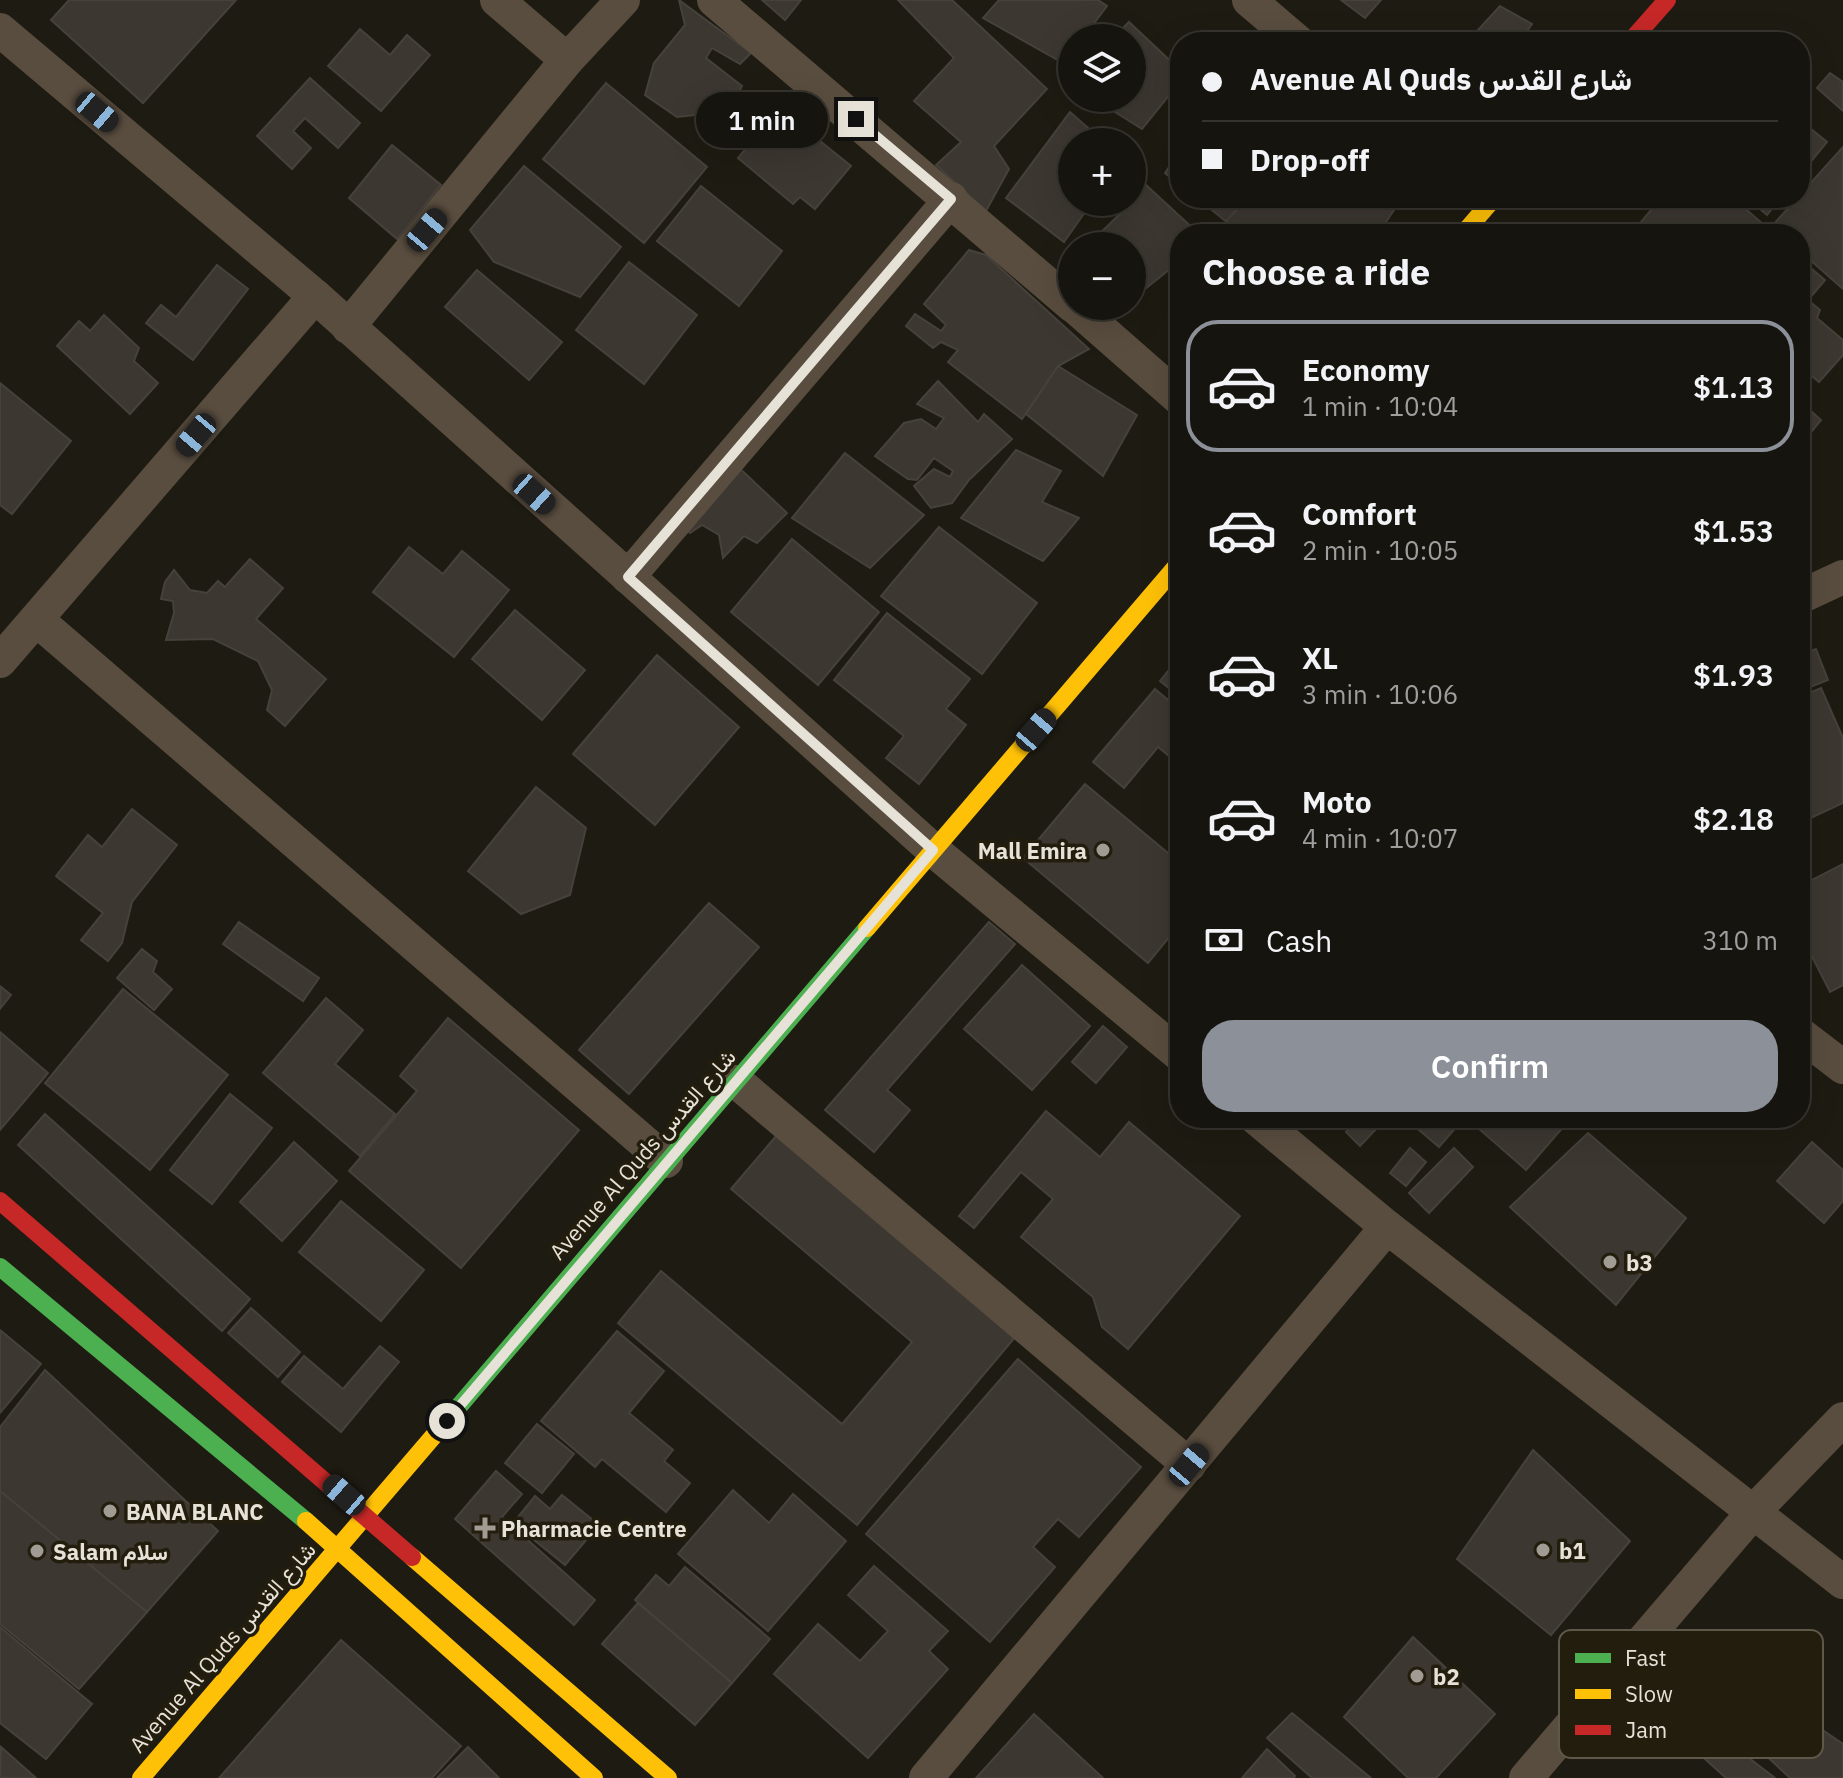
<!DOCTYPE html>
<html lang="en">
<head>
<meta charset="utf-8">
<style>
  :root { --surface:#16140e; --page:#1f1d17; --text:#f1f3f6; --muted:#9e9e9e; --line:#35332e; --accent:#8c9099 }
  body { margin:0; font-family:"IBM Plex Sans",Vazirmatn,sans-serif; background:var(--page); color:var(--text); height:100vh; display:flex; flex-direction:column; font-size:30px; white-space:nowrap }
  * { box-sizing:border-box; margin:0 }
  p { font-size:26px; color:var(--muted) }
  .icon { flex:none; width:44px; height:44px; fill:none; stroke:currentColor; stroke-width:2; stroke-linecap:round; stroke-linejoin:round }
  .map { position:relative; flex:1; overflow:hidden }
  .panel { position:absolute; left:1170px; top:224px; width:640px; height:904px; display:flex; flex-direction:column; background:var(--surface); border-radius:32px; box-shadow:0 8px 32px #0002,0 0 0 2px var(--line) }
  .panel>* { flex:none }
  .guide { position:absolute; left:1170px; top:32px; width:640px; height:176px; border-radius:32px; box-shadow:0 8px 32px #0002,0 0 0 2px var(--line); display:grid; align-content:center; height:176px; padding:0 32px; background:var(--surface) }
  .controls { position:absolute; left:1058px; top:24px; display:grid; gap:16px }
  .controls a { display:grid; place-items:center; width:88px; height:88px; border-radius:50%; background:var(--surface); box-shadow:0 8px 32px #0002,0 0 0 2px var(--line); font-size:40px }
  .end { position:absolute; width:36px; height:36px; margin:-18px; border:10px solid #e6e2d8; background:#111; box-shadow:0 0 0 4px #111 }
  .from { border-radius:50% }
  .bubble { position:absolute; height:56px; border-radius:28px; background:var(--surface); box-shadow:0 8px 32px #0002,0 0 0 2px var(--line); font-size:26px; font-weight:600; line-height:56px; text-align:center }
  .car { position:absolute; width:24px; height:48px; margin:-24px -12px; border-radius:10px; box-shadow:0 0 6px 2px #0007; background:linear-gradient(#222 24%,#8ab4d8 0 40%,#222 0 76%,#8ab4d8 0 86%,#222 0) }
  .guide b { display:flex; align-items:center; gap:28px; height:76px; font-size:30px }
  .guide b+b { border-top:2px solid var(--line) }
  .guide i { width:20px; height:20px; background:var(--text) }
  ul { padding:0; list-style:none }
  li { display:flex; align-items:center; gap:24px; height:132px; margin:0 16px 12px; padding:0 16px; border:4px solid transparent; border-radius:32px }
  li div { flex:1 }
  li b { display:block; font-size:30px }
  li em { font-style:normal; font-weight:600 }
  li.selected { border-color:var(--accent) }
  li>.icon { width:72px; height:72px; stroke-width:1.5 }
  h2 { padding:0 32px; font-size:36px; line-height:96px }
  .pay { display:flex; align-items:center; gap:20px; height:88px; padding:0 32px; font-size:30px }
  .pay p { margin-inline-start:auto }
  .button { display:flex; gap:16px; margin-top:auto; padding:16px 32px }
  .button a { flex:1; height:92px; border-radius:32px; background:var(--accent); color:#fff; font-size:32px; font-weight:600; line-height:92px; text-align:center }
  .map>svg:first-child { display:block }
</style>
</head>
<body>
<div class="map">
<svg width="1843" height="1778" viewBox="0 0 1843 1778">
  <rect width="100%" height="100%" fill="#1e1b12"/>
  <g fill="#3c3731" stroke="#46413b" stroke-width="2">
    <polygon points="69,0 236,0 143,103 51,20"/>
    <polygon points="679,0 751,53 740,64 712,48 706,58 742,86 725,118 703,102 695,115 677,117 645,95 654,63 685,25"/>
    <polygon points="762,0 801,0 785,20"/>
    <polygon points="898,0 952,0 1047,89 994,146 1009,169 986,211 936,165 961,142 914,101 954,58"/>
    <polygon points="999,0 1098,0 1107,6 1083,38 1072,38 1072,52 1063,63 983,18"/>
    <polygon points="1341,0 1381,0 1365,18"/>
    <polygon points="1500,6 1532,24 1519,42 1467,42"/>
    <polygon points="1129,22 1180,70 1180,82 1142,129 1093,98 1132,98 1132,38 1113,38"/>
    <polygon points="360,29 390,55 407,35 430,55 381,111 328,66"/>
    <polygon points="1830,73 1843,82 1843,111 1817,88"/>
    <polygon points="310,78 360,123 338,148 305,118 293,131 311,148 292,169 257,136"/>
    <polygon points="606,83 707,167 644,243 543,159"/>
    <polygon points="779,108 851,166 815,209 800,197 793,204 738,158"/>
    <polygon points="1070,112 1104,142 1072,142 1072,202 1092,202 1064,242 1006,198"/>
    <polygon points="1800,120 1827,142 1800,175"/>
    <polygon points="392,145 441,185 397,239 349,198"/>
    <polygon points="1843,147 1843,289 1800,251 1800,234 1781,234 1772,226"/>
    <polygon points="1180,151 1180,185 1165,173"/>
    <polygon points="524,166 621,247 580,297 494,262 470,230"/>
    <polygon points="1145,184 1199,234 1180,234 1180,261 1140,293 1132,287 1132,246 1087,246 1132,202"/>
    <polygon points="701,186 782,251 739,306 657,241"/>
    <polygon points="1197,198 1255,198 1233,227"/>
    <polygon points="1248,198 1402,198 1378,234 1241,234 1226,221"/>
    <polygon points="1661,198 1733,198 1763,224 1754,234 1631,234"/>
    <polygon points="1747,198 1780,198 1767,215"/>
    <polygon points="969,250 986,255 1089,349 1058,366 1022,419 948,362 958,350 941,342 933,348 906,326 915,314 941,331 946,325 924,304"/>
    <polygon points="1800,259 1825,280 1808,300 1820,310 1817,318 1843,340 1843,355 1819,382 1800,366"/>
    <polygon points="629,262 697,315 644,384 576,330"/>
    <polygon points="217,265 248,289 193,360 146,323 161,305 176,317"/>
    <polygon points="477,270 562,342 529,380 445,307"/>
    <polygon points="104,315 139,348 134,361 158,383 130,414 57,346 79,321 90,331"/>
    <polygon points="1058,366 1137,415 1103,476 1026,414"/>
    <polygon points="938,381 978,422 984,414 1012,439 969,480 952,503 931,508 914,486 934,469 950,477 953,471 934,458 917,480 908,479 875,456 904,423 921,419 936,429 944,418 917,404"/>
    <polygon points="0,383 71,441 12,514 0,505"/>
    <polygon points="1801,402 1821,420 1807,437 1800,430"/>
    <polygon points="1016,450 1061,471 1042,502 1079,518 1043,561 961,518"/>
    <polygon points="845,453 924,515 870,568 792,518"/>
    <polygon points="734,463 787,513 757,543 744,536 723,558 719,535 702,525 690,533 678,523"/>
    <polygon points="939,527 1037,603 982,674 881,596"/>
    <polygon points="792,539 879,612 818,685 731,612"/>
    <polygon points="409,547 443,574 462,551 509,590 454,657 373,592"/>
    <polygon points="250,559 283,588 256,619 326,679 285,726 267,710 272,690 258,661 213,639 166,640 174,613 173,601 161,599 165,582 174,570 190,590 207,593 218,581 225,587"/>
    <polygon points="515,610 585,670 542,720 472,659"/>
    <polygon points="887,613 970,679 946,709 966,725 919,784 886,758 904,736 834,680"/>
    <polygon points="1816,649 1828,680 1800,691 1800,655"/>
    <polygon points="657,655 739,727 655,825 573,754"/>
    <polygon points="1180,656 1180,697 1160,681"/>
    <polygon points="1821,688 1843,738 1843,803 1800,823 1800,697"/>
    <polygon points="1155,689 1180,710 1180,758 1176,762 1158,747 1124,788 1093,762"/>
    <polygon points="1085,784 1180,863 1180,924 1148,963 1023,858"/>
    <polygon points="536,787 586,828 570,895 521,914 468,871"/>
    <polygon points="132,809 177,845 132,902 122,943 108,961 81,940 103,913 56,876 88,835 102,847"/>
    <polygon points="1843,864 1843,985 1830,992 1800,933 1800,886"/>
    <polygon points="709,903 759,947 629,1094 579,1050"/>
    <polygon points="239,922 319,978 303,1001 223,944"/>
    <polygon points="989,922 1015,944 887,1090 910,1110 874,1152 825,1110"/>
    <polygon points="142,949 157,961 153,972 172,989 154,1010 117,978"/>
    <polygon points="1022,965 1090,1026 1032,1090 964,1029"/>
    <polygon points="0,986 11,995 0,1009"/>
    <polygon points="123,989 228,1075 150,1170 45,1083"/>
    <polygon points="326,998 363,1030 335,1064 395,1114 360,1156 263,1073"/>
    <polygon points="448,1018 579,1130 461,1268 349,1171 417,1091 400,1076"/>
    <polygon points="1103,1026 1127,1047 1096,1083 1072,1062"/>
    <polygon points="0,1032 48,1073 0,1130"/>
    <polygon points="230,1094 272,1128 212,1204 170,1170"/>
    <polygon points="1046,1111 1100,1157 1129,1122 1240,1216 1128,1349 1102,1327 1093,1297 1021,1237 1053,1199 1021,1172 974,1228 959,1216"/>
    <polygon points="45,1114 250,1299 222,1331 18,1145"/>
    <polygon points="1360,1118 1371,1118 1379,1126 1360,1146 1346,1132"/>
    <polygon points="1405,1118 1464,1118 1439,1147"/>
    <polygon points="1487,1118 1571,1118 1526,1170 1478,1128"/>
    <polygon points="1588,1133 1686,1218 1616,1305 1510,1207"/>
    <polygon points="777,1135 1016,1336 857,1525 618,1323 661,1271 842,1424 912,1342 731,1189"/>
    <polygon points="294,1142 337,1181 282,1241 240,1202"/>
    <polygon points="1812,1142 1843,1170 1843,1201 1824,1223 1777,1181"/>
    <polygon points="1410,1148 1426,1162 1406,1186 1390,1173"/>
    <polygon points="1454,1148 1473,1167 1429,1213 1409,1193"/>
    <polygon points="341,1201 424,1270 381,1321 299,1252"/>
    <polygon points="251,1308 300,1352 278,1377 228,1333"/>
    <polygon points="0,1330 41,1364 0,1413"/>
    <polygon points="617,1331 664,1371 629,1413 673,1450 664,1461 690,1483 666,1512 602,1459 595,1467 541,1421"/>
    <polygon points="380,1346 399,1362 341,1432 282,1382 304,1356 343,1389"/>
    <polygon points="1018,1359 1141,1467 1079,1537 1058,1519 1033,1547 1055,1567 990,1642 866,1534"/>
    <polygon points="45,1370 218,1531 147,1612 0,1491 0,1427"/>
    <polygon points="537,1424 574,1454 542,1493 505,1463"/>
    <polygon points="1533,1450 1630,1541 1551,1635 1457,1559"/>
    <polygon points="496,1471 522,1494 502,1517 595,1600 574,1625 455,1519"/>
    <polygon points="733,1490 769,1523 793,1494 846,1541 768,1631 678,1554"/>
    <polygon points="0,1491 147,1612 79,1689 0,1624"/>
    <polygon points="562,1495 599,1525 565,1565 513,1523 535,1496 550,1509"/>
    <polygon points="874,1566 948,1631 929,1651 948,1669 868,1758 774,1674 818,1624 860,1661 888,1631 848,1595"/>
    <polygon points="685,1567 770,1639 732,1683 635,1600 656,1575 669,1586"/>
    <polygon points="638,1603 732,1683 695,1725 602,1644"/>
    <polygon points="0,1627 92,1704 46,1759 0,1723"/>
    <polygon points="1413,1637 1495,1714 1436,1778 1408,1778 1344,1717"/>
    <polygon points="341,1640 461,1746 432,1778 219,1778"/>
    <polygon points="1777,1678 1807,1704 1805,1718 1843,1744 1843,1778 1790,1778 1732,1724"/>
    <polygon points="1292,1713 1371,1778 1312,1778 1267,1738"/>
    <polygon points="1034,1714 1103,1778 976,1778"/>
    <polygon points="1714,1731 1775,1778 1726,1778 1693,1748"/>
    <polygon points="1,1747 36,1778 0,1778"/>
    <polygon points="468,1747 499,1778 437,1778"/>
    <polygon points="1267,1749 1295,1776 1294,1778 1242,1778"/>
  </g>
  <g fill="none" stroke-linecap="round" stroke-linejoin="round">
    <g stroke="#594d3f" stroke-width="34">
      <polyline points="497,0 567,60"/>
      <polyline points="714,0 1072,305"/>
      <polyline points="1249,0 1298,42"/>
      <polyline points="0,30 315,296 933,850 1180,1055"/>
      <polyline points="1074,306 1180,399"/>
      <polyline points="348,327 567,60 623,0"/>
      <polyline points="628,577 951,199"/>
      <polyline points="1800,597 1843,577"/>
      <polyline points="37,620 666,1161"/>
      <polyline points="0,661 315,296"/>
      <polyline points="1800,1034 1843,1067"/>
      <polyline points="737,1082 1189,1465"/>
      <polyline points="1256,1118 1387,1227 1843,1582"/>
      <polyline points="926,1778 1387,1227"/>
      <polyline points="1526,1778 1755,1510 1843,1419"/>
    </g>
    <g stroke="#4caf50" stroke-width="18">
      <polyline points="0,1267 306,1521"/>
      <polyline points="449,1418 867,928"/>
    </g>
    <g stroke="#ffc107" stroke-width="18">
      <polyline points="1463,234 1494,198"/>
      <polyline points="867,928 1180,562"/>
      <polyline points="306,1521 594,1778"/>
      <polyline points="412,1557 668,1778"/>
      <polyline points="141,1778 449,1418"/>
    </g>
    <g stroke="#c62828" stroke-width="18">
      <polyline points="1630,42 1667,0"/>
      <polyline points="0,1201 412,1557"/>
    </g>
  </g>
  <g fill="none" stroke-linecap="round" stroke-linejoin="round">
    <polyline stroke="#e6e2d8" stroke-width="10" points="447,1421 933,850 628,577 951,199 856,119"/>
  </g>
  <g fill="#a09c93" stroke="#231d0d" stroke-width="3">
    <circle cx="1103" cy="850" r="8"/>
    <circle cx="1610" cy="1262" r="8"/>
    <circle cx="110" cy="1511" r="8"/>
    <path d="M481 1516h8v8h8v8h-8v8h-8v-8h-8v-8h8z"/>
    <circle cx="1543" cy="1550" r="8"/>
    <circle cx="37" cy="1551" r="8"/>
    <circle cx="1417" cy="1676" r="8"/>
  </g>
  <g text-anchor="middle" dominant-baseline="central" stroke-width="7" stroke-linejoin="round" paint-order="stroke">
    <g font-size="22" font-weight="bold" fill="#e6e2d8" stroke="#231d0d" text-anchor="start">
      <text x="1087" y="850" text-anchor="end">Mall Emira</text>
      <text x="1626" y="1262">b3</text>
      <text x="126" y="1511">BANA BLANC</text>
      <text x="501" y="1528">Pharmacie Centre</text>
      <text x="1559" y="1550">b1</text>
      <text x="53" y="1551">Salam سلام</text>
      <text x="1433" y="1676">b2</text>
    </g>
    <g font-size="22" fill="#e6e2d8" stroke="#231d0d">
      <text transform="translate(642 1154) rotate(-49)">Avenue Al Quds شارع القدس</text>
      <text transform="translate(222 1647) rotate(-49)">Avenue Al Quds شارع القدس</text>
    </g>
  </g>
  <rect x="1559" y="1630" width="264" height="128" rx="12" fill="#231d0d" stroke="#5e584a" stroke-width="2"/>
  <rect x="1575" y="1653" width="36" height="10" fill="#4caf50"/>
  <rect x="1575" y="1689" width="36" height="10" fill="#ffc107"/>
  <rect x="1575" y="1725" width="36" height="10" fill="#c62828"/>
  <g font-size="22" fill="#e6e2d8">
    <text x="1625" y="1666">Fast</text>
    <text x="1625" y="1702">Slow</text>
    <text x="1625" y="1738">Jam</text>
  </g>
</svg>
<div class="controls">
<a><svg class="icon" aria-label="layers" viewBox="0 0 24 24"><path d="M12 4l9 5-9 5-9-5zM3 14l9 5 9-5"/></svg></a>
<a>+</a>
<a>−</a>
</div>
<i class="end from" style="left:447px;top:1421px"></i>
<i class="end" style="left:856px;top:119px"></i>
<div class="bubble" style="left:696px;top:92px;width:132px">1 min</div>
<i class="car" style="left:97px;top:112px;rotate:130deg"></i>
<i class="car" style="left:427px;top:230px;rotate:40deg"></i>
<i class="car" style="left:196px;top:435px;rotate:220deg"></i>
<i class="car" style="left:534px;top:494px;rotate:132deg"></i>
<i class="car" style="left:1036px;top:730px;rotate:41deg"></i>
<i class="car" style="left:1189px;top:1465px;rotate:40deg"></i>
<i class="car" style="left:344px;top:1495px;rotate:311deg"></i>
<div class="guide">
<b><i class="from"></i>Avenue Al Quds شارع القدس</b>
<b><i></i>Drop-off</b>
</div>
<section class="panel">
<h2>Choose a ride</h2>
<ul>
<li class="selected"><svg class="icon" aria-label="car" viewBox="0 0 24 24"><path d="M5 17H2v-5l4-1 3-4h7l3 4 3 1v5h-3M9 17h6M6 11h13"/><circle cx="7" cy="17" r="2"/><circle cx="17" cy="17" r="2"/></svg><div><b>Economy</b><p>1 min · 10:04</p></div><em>$1.13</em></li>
<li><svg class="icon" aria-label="car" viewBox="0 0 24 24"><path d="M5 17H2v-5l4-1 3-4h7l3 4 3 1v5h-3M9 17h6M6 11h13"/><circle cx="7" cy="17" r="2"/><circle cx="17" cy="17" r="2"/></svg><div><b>Comfort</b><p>2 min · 10:05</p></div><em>$1.53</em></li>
<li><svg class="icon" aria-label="car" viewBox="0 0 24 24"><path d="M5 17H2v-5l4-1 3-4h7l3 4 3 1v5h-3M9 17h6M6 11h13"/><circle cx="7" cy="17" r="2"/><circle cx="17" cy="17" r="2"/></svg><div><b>XL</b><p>3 min · 10:06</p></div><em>$1.93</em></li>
<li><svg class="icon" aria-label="car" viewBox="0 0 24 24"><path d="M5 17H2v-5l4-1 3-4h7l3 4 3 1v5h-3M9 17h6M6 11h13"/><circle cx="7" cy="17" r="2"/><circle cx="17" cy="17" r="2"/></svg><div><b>Moto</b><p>4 min · 10:07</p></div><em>$2.18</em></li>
</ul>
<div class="pay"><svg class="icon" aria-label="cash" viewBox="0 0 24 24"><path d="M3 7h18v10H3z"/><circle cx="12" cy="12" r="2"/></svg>Cash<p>310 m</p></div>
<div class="button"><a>Confirm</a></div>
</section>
</div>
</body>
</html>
